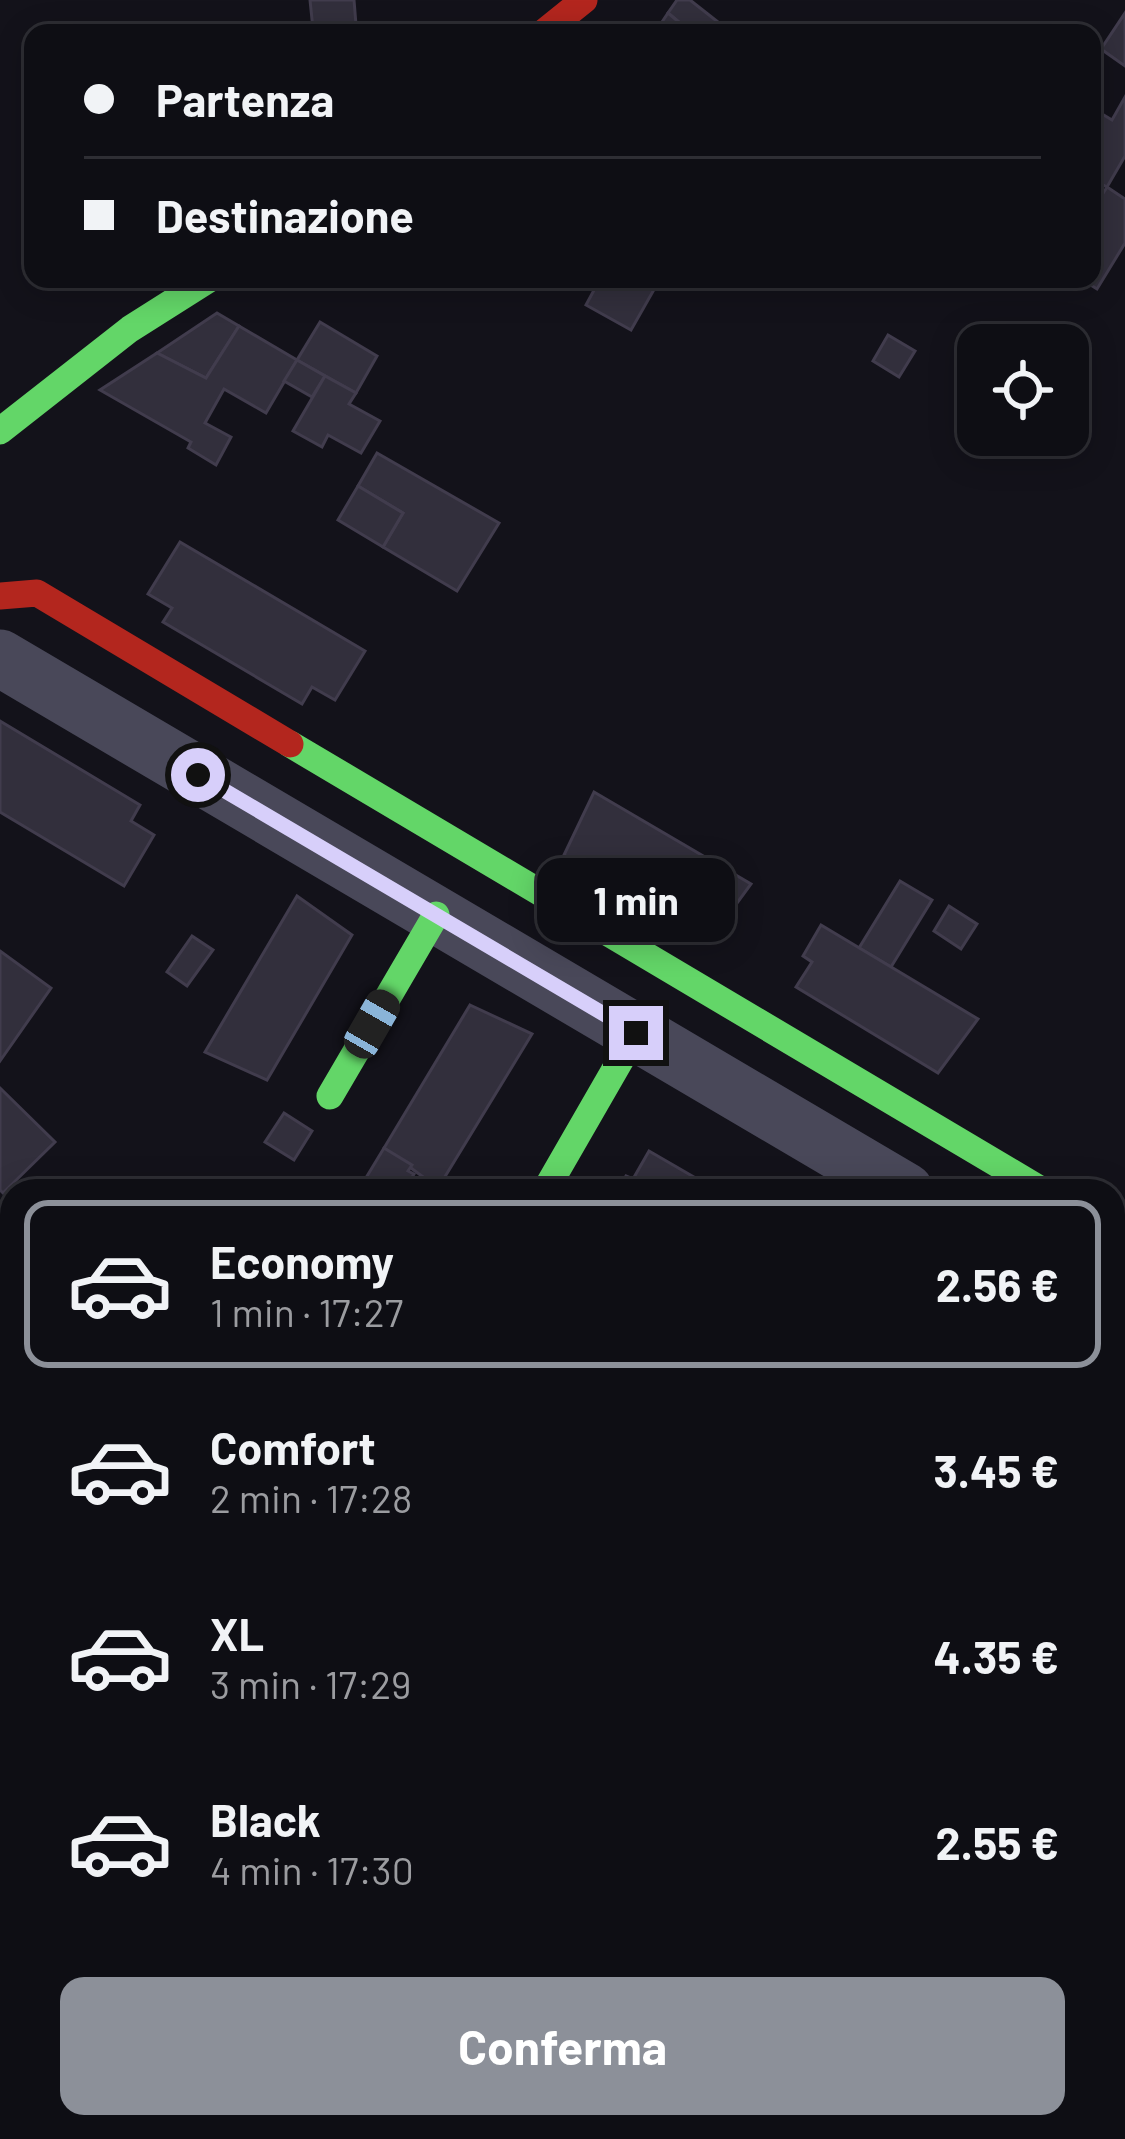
<!DOCTYPE html>
<html lang="it">
<head>
<meta charset="utf-8">
<style>
  :root { --surface:#0e0e14; --page:#17171d; --text:#f1f3f6; --muted:#9b9ca0; --line:#2e2e34; --accent:#8c9099 }
  body { margin:0; font-family:Barlow,sans-serif; background:var(--page); color:var(--text); height:100vh; display:flex; flex-direction:column; font-size:45px; white-space:nowrap }
  * { box-sizing:border-box; margin:0 }
  p { font-size:39px; color:var(--muted) }
  .icon { flex:none; width:66px; height:66px; fill:none; stroke:currentColor; stroke-width:2; stroke-linecap:round; stroke-linejoin:round }
  .map { position:relative; flex:1; overflow:hidden }
  .panel { position:absolute; left:0px; top:1179px; width:1125px; height:960px; display:flex; flex-direction:column; background:var(--surface); border-radius:36px 36px 0 0; box-shadow:0 6px 30px #0003,0 0 0 3px var(--line) }
  .panel>* { flex:none }
  .guide { position:absolute; left:24px; top:24px; width:1077px; height:264px; border-radius:24px; box-shadow:0 6px 30px #0003,0 0 0 3px var(--line); display:grid; align-content:center; height:264px; padding:0 60px; background:var(--surface) }
  .buttons { position:absolute; left:957px; top:324px; display:grid; gap:24px }
  .buttons a { display:grid; place-items:center; width:132px; height:132px; border-radius:24px; background:var(--surface); box-shadow:0 6px 30px #0003,0 0 0 3px var(--line); font-size:60px }
  .end { position:absolute; width:54px; height:54px; margin:-27px; border:15px solid #d7cffa; background:#111; box-shadow:0 0 0 6px #111 }
  .from { border-radius:50% }
  .bubble { position:absolute; height:84px; border-radius:24px; background:var(--surface); box-shadow:0 6px 30px #0003,0 0 0 3px var(--line); font-size:39px; font-weight:700; line-height:84px; text-align:center }
  .car { position:absolute; width:36px; height:72px; margin:-36px -18px; border-radius:15px; box-shadow:0 0 9px 3px #0007; background:linear-gradient(#222 24%,#8ab4d8 0 40%,#222 0 76%,#8ab4d8 0 86%,#222 0) }
  .guide b { display:flex; align-items:center; gap:42px; height:114px; font-size:45px }
  .guide b+b { border-top:3px solid var(--line) }
  .guide i { width:30px; height:30px; background:var(--text) }
  ul { padding:21px 0 0; list-style:none }
  li { display:flex; align-items:center; gap:36px; height:168px; margin:0 24px 18px; padding:0 36px; border:6px solid transparent; border-radius:24px }
  li div { flex:1 }
  li b { display:block; font-size:45px }
  li em { font-style:normal; font-weight:700 }
  li.active { border-color:var(--accent) }
  li>.icon { width:108px; height:108px; stroke-width:1.5 }
  .action { display:flex; gap:24px; margin-top:auto; padding:24px 60px }
  .action a { flex:1; height:138px; border-radius:24px; background:var(--accent); color:#fff; font-size:48px; font-weight:700; line-height:138px; text-align:center }
  .map>svg:first-child { display:block }
</style>
</head>
<body>
<div class="map">
<svg width="1125" height="2139" viewBox="0 0 1125 2139">
  <rect width="100%" height="100%" fill="#13121a"/>
  <g fill="#322f3c" stroke="#413c4d" stroke-width="3">
    <polygon points="310,0 354,0 356,25 313,29"/>
    <polygon points="677,0 690,0 732,33 692,33 668,13"/>
    <polygon points="668,13 692,33 638,33 646,24 656,31"/>
    <polygon points="1125,13 1125,66 1101,49"/>
    <polygon points="1125,97 1125,156 1107,187 1092,179 1092,108 1112,120"/>
    <polygon points="1107,187 1125,199 1125,243 1097,289 1081,279 1092,279 1092,211"/>
    <polygon points="600,279 660,279 631,330 586,305"/>
    <polygon points="217,313 239,326 206,378 157,353"/>
    <polygon points="320,322 377,356 356,393 297,360"/>
    <polygon points="239,326 297,360 266,413 224,389 205,423 231,437 216,465 188,448 191,442 100,390 157,353 206,378"/>
    <polygon points="888,335 915,351 899,377 873,361"/>
    <polygon points="297,360 325,376 312,397 284,381"/>
    <polygon points="325,376 356,393 349,404 380,421 361,453 328,435 322,447 293,431"/>
    <polygon points="377,453 499,523 457,591 383,547 403,513 358,486"/>
    <polygon points="358,486 403,513 383,547 338,520"/>
    <polygon points="180,542 365,651 335,700 312,687 302,704 163,622 172,608 148,594"/>
    <polygon points="0,721 140,805 131,821 154,835 124,886 0,812"/>
    <polygon points="594,792 751,884 710,940 564,855"/>
    <polygon points="900,881 932,900 891,967 859,948"/>
    <polygon points="297,896 352,935 267,1080 205,1052"/>
    <polygon points="949,906 977,924 961,949 934,931"/>
    <polygon points="821,925 978,1019 938,1073 796,987 812,962 803,956"/>
    <polygon points="192,936 213,950 187,986 167,972"/>
    <polygon points="0,951 51,988 0,1061"/>
    <polygon points="470,1005 532,1034 438,1188 384,1148"/>
    <polygon points="0,1088 55,1142 3,1193 0,1190"/>
    <polygon points="284,1113 312,1131 294,1160 265,1142"/>
    <polygon points="384,1148 412,1165 408,1171 414,1174 404,1191 358,1191"/>
    <polygon points="649,1151 718,1191 617,1191 626,1176 633,1179"/>
  </g>
  <g fill="none" stroke-linecap="round" stroke-linejoin="round">
    <g stroke="#494859" stroke-width="57">
      <polyline points="0,658 905,1191"/>
      <polyline points="1113,1233 1125,1240"/>
      <polyline points="1113,1313 1125,1320"/>
    </g>
    <g stroke="#63d668" stroke-width="27">
      <polyline points="0,431 130,329 209,279"/>
      <polyline points="290,744 1043,1191"/>
      <polyline points="330,1096 436,915"/>
      <polyline points="545,1191 636,1033"/>
    </g>
    <g stroke="#b3261e" stroke-width="27">
      <polyline points="543,33 584,0"/>
      <polyline points="0,596 37,593 290,744"/>
    </g>
  </g>
  <g fill="none" stroke-linecap="round" stroke-linejoin="round">
    <polyline stroke="#d7cffa" stroke-width="15" points="198,775 636,1033"/>
  </g>
</svg>
<div class="buttons">
<a><svg class="icon" aria-label="locate" viewBox="0 0 24 24"><circle cx="12" cy="12" r="6"/><path d="M12 2v4M12 18v4M2 12h4M18 12h4"/></svg></a>
</div>
<i class="end from" style="left:198px;top:775px"></i>
<i class="end" style="left:636px;top:1033px"></i>
<div class="bubble" style="left:537px;top:858px;width:198px">1 min</div>
<i class="car" style="left:372px;top:1024px;rotate:30deg"></i>
<div class="guide">
<b><i class="from"></i>Partenza</b>
<b><i></i>Destinazione</b>
</div>
<section class="panel">
<ul>
<li class="active"><svg class="icon" aria-label="car" viewBox="0 0 24 24"><path d="M5 17H2v-5l4-1 3-4h7l3 4 3 1v5h-3M9 17h6M6 11h13"/><circle cx="7" cy="17" r="2"/><circle cx="17" cy="17" r="2"/></svg><div><b>Economy</b><p>1 min · 17:27</p></div><em>2.56 €</em></li>
<li><svg class="icon" aria-label="car" viewBox="0 0 24 24"><path d="M5 17H2v-5l4-1 3-4h7l3 4 3 1v5h-3M9 17h6M6 11h13"/><circle cx="7" cy="17" r="2"/><circle cx="17" cy="17" r="2"/></svg><div><b>Comfort</b><p>2 min · 17:28</p></div><em>3.45 €</em></li>
<li><svg class="icon" aria-label="car" viewBox="0 0 24 24"><path d="M5 17H2v-5l4-1 3-4h7l3 4 3 1v5h-3M9 17h6M6 11h13"/><circle cx="7" cy="17" r="2"/><circle cx="17" cy="17" r="2"/></svg><div><b>XL</b><p>3 min · 17:29</p></div><em>4.35 €</em></li>
<li><svg class="icon" aria-label="car" viewBox="0 0 24 24"><path d="M5 17H2v-5l4-1 3-4h7l3 4 3 1v5h-3M9 17h6M6 11h13"/><circle cx="7" cy="17" r="2"/><circle cx="17" cy="17" r="2"/></svg><div><b>Black</b><p>4 min · 17:30</p></div><em>2.55 €</em></li>
</ul>
<div class="action"><a>Conferma</a></div>
</section>
</div>
</body>
</html>
